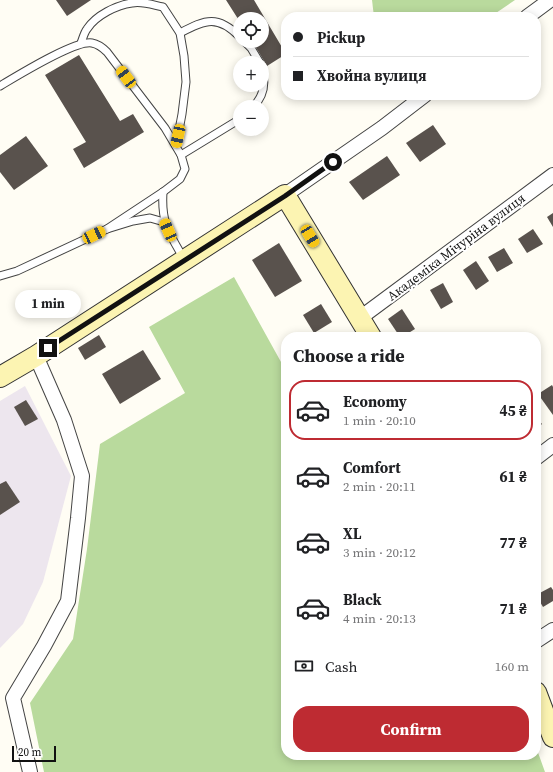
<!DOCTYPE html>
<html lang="en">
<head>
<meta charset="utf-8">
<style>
  :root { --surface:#fff; --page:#f6f6f6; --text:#202124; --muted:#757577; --line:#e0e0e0; --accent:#be2b32 }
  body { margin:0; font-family:"Source Serif 4",serif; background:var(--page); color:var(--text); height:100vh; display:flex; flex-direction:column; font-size:15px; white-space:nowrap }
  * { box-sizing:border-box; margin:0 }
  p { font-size:13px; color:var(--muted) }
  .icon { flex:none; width:22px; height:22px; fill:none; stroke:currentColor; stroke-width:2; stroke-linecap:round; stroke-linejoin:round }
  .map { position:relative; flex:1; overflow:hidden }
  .panel { position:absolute; left:281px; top:332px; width:260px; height:428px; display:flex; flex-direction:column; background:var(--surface); border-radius:16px; box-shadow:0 2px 10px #0003 }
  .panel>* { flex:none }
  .banner { position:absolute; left:281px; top:12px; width:260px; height:88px; border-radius:16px; box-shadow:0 2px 10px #0003; display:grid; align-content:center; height:88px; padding:0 12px; background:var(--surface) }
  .fabs { position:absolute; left:233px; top:12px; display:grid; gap:8px }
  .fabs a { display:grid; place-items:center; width:36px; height:36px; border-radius:50%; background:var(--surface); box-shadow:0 2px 10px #0003; font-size:20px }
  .scale { position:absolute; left:12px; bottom:10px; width:44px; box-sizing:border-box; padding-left:4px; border:2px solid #111; border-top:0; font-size:11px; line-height:14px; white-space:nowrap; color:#111; -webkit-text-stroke:3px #fff; paint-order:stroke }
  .end { position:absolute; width:18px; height:18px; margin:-9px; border:5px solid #111; background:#fff; box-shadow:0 0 0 2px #fff }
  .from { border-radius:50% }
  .bubble { position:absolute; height:28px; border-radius:14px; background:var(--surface); box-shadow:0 2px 10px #0003; font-size:13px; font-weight:700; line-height:28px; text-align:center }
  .car { position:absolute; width:12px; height:24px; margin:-12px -6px; border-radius:5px; box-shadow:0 0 3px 1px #0007; background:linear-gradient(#f5c518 24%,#345 0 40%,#f5c518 0 76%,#345 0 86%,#f5c518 0) }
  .banner b { display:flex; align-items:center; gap:14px; height:38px; font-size:15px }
  .banner b+b { border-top:1px solid var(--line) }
  .banner i { width:10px; height:10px; background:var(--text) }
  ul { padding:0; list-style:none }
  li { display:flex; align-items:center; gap:12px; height:60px; margin:0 8px 6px; padding:0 4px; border:2px solid transparent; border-radius:16px }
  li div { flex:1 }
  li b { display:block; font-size:15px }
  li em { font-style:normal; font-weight:700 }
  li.selected { border-color:var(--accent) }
  li>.icon { width:36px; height:36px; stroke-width:1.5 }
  h2 { padding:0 12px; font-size:18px; line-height:48px }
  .pay { display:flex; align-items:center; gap:10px; height:44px; padding:0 12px; font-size:15px }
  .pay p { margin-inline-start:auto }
  .button { display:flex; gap:8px; margin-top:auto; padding:8px 12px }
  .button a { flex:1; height:46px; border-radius:16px; background:var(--accent); color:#fff; font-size:16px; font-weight:700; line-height:46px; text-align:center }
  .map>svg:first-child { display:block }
</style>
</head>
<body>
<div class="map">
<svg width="553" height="772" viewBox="0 0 553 772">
  <rect width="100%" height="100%" fill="#fffdf4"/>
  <polygon fill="#ede6ee" points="25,386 71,476 43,582 23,624 0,648 0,401"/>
  <g fill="#b9da9d">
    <polygon points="372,0 515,0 490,17 374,17"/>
    <polygon points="234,277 286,371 286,755 536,755 536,747 545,772 44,772 30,703 73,639 87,549 100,444 185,393 149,327"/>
  </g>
  <g fill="#59524d">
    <polygon points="56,0 91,0 67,16"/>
    <polygon points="226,0 254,0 286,54 267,66 252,41 262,41 262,19 240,19 240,22"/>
    <polygon points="79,55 120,121 133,114 144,132 84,168 73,149 86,142 45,75"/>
    <polygon points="433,125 446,144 420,162 406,143"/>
    <polygon points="26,136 48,166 14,190 0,172 0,155"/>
    <polygon points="387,156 400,175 363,200 349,182"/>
    <polygon points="553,213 553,227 547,217"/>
    <polygon points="533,229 543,244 527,253 518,239"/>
    <polygon points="279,243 302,281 275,297 252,260"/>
    <polygon points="504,248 513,263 497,272 488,257"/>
    <polygon points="476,261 489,281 476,290 463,270"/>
    <polygon points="443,283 453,302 441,309 430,290"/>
    <polygon points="321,304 332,322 314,333 303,315"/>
    <polygon points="402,309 415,329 402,337 400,337 388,319"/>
    <polygon points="99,335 106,347 85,360 78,348"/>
    <polygon points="143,350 161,379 120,404 102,374"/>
    <polygon points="552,385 553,387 553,415 538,394"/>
    <polygon points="26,400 38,419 25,426 14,407"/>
    <polygon points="536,417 542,424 536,429"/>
    <polygon points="6,481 20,502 0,515 0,484"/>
    <polygon points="551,587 553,590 553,601 543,607 536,595"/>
  </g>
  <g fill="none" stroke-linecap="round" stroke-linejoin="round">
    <defs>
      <g id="lane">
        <path d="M180 33C206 19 218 15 240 37"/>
        <polyline points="244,41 251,48 260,63"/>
        <path d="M81 43C83 38 84 33 87 29 96 15 117 5 132 3 143 1 153 5 163 7L180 33 184 56 186 82 182 114 176 146"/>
        <path d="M0 86C17 76 75 40 92 43 98 44 103 48 107 52L165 128 181 155 185 169 180 179 163 192 107 229"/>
        <path d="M253 107C263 97 266 84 262 70"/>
        <polyline points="181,155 240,119"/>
        <path d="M163 192C161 223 169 233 184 259"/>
        <polyline points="0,276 17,271 107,229 133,221 150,218 164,222"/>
      </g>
      <g id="street">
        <polyline points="527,17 550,0"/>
        <polyline points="285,195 382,128 425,95"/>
        <polyline points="360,318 553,175"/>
        <polyline points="536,458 553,445"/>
        <polyline points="536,641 553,630"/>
        <polyline points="30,772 13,698 44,646 68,601 78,518 82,476 64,420 36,356"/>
      </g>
      <g id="secondary">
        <polyline points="0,377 36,356 285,195 371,337"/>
        <polyline points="536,692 553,737"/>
      </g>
    </defs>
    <use href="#lane" stroke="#444" stroke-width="9"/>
    <use href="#street" stroke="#444" stroke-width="16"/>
    <use href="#secondary" stroke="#333" stroke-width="22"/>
    <use href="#lane" stroke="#fff" stroke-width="7"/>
    <use href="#street" stroke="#fff" stroke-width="14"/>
    <use href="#secondary" stroke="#fcf4b2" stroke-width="20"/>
  </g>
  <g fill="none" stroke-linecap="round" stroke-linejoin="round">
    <polyline stroke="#111" stroke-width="5" points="48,348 285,196 333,162"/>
  </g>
  <g text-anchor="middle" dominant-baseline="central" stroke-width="4" stroke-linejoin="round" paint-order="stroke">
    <g font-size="13" fill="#111" stroke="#fff">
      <text transform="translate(456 247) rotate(-37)">Академіка Мічуріна вулиця</text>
    </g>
  </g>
</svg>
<div class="fabs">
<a><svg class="icon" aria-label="locate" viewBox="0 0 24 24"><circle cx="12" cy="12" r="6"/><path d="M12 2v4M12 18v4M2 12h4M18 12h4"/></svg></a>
<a>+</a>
<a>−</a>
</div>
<div class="scale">20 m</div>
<i class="end from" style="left:333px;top:162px"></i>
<i class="end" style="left:48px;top:348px"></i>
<div class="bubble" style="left:15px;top:290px;width:66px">1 min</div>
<i class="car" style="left:126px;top:77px;rotate:323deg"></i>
<i class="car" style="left:178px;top:136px;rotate:192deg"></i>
<i class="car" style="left:168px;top:230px;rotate:336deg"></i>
<i class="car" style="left:94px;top:235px;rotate:65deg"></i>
<i class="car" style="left:310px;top:236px;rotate:149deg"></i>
<div class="banner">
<b><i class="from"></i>Pickup</b>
<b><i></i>Хвойна вулиця</b>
</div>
<section class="panel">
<h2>Choose a ride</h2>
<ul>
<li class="selected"><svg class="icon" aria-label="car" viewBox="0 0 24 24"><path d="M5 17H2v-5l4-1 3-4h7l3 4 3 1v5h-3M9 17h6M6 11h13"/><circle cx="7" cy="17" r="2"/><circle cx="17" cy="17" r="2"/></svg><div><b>Economy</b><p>1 min · 20:10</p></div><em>45 ₴</em></li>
<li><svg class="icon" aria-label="car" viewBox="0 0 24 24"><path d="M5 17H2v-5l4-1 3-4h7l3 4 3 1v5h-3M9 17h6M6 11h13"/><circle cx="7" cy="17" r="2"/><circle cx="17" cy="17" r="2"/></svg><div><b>Comfort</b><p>2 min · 20:11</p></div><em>61 ₴</em></li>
<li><svg class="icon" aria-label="car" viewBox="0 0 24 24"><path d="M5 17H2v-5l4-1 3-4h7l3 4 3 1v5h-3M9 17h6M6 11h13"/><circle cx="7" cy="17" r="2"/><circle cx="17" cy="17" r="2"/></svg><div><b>XL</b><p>3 min · 20:12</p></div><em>77 ₴</em></li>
<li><svg class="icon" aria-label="car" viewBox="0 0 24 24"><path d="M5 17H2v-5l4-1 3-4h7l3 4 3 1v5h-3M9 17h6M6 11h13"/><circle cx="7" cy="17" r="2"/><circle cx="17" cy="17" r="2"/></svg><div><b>Black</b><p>4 min · 20:13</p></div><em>71 ₴</em></li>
</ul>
<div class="pay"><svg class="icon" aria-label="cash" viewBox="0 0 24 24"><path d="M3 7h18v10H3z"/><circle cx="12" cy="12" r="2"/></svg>Cash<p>160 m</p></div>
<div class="button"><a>Confirm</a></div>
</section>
</div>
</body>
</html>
